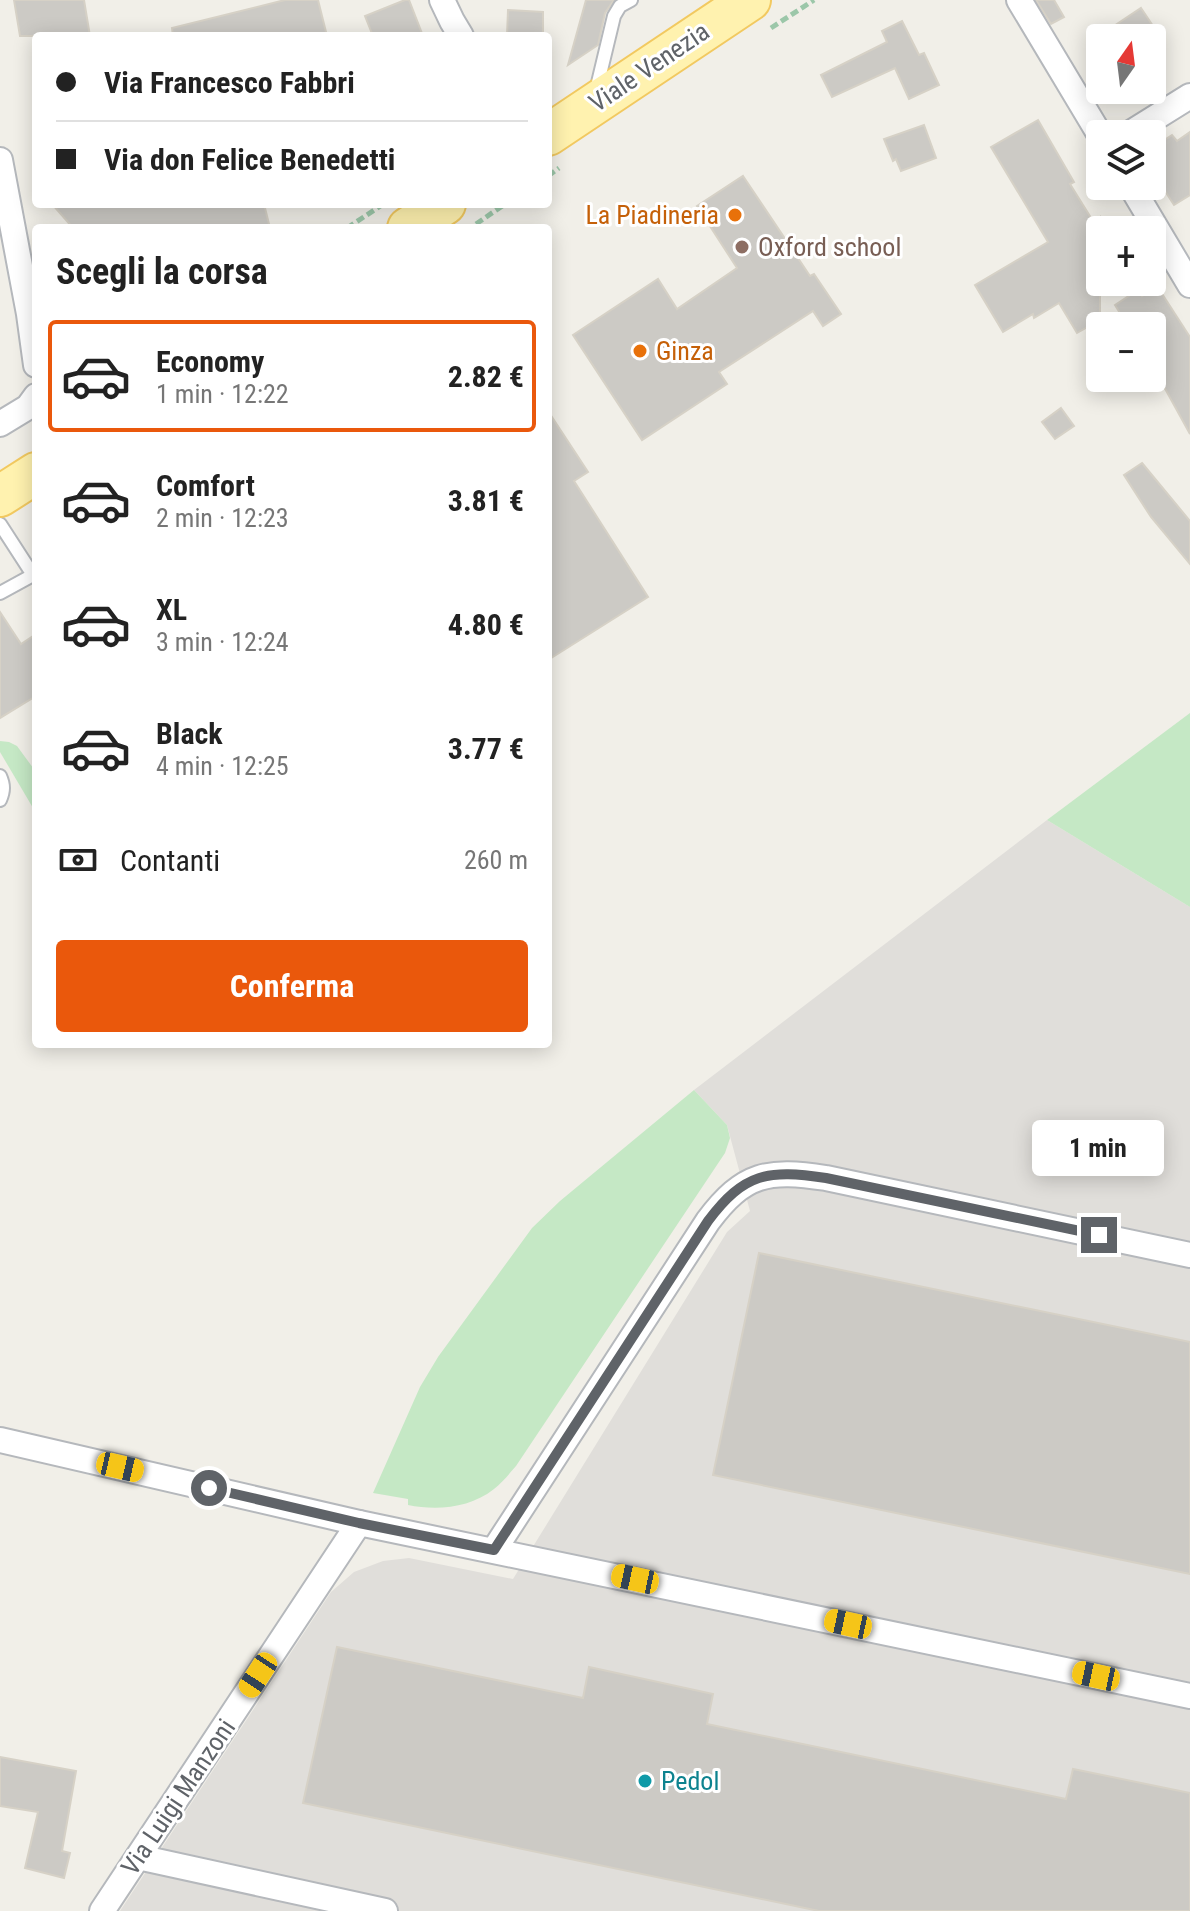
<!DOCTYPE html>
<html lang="it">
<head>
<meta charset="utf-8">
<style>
  :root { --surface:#fff; --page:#f6f6f6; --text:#222; --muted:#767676; --line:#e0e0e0; --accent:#ea580c }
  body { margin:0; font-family:"Roboto Condensed",sans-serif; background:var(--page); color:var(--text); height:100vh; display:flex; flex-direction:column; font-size:30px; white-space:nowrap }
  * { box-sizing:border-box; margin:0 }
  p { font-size:26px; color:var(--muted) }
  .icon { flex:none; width:44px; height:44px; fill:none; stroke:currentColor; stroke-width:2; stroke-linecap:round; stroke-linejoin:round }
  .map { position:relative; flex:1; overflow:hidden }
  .details { position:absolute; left:32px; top:224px; width:520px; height:824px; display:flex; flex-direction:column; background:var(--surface); border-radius:8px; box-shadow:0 4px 20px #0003 }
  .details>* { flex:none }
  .banner { position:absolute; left:32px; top:32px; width:520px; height:176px; border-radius:8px; box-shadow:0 4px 20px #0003; display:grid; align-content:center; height:176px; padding:0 24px; background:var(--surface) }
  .needle { width:52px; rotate:14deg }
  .fabs { position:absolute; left:1086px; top:24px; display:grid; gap:16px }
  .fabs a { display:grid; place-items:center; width:80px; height:80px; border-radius:8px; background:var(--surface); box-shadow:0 4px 20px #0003; font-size:40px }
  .end { position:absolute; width:36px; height:36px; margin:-18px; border:10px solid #5f6368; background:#fff; box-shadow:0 0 0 4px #fff }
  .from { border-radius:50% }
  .bubble { position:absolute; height:56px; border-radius:8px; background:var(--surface); box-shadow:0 4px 20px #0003; font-size:26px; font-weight:700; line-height:56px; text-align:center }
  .car { position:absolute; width:24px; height:48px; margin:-24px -12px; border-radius:10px; box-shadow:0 0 6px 2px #0007; background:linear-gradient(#f5c518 24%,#345 0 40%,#f5c518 0 76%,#345 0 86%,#f5c518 0) }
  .banner b { display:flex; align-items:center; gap:28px; height:76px; font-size:30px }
  .banner b+b { border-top:2px solid var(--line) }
  .banner i { width:20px; height:20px; background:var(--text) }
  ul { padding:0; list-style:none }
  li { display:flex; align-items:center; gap:24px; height:112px; margin:0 16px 12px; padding:0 8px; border:4px solid transparent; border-radius:8px }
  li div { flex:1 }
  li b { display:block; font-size:30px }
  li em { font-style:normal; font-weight:700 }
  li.current { border-color:var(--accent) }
  li>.icon { width:72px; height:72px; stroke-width:1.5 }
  h2 { padding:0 24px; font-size:36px; line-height:96px }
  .pay { display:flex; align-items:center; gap:20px; height:88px; padding:0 24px; font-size:30px }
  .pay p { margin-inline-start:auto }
  .primary-button { display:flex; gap:16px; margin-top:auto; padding:16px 24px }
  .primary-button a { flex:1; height:92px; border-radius:8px; background:var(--accent); color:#fff; font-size:32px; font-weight:700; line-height:92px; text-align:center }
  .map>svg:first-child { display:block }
</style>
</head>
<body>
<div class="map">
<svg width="1190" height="1911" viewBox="0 0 1190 1911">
  <rect width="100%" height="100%" fill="#f1efe8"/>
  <polygon fill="#e0deda" points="1047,820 1190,907 1190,1911 120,1911 331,1592 354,1572 383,1561 409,1558 513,1579 727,1232 750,1211 727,1125 694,1090"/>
  <g fill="#c5e8c5">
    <polygon points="1190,713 1190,907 1047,820"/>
    <polygon points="0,741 9,742 17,746 36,772 36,813 0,752"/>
    <path d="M694 1090 727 1125 730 1138 725 1153 516 1466C509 1474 502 1483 494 1489 470 1508 437 1511 408 1505V1499L373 1493 420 1387 438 1357 532 1228 560 1201Z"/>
  </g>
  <g fill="#cccac5" stroke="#d6d1c6" stroke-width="2">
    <polygon points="14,0 84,0 90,36 20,36"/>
    <polygon points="285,0 318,0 327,36 173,36 172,28"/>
    <polygon points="405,0 409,0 423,36 373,36 365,16"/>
    <polygon points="586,0 614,0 605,13 598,45 568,65"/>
    <polygon points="1036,0 1054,0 1064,17 1051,24"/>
    <polygon points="1141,8 1161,38 1096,38"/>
    <polygon points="508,10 543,12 543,36 507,36"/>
    <polygon points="902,21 919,55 924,53 939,85 909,99 895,68 832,97 821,75 887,42 882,31"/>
    <polygon points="1038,120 1074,182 1070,184 1093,221 1100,217 1100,320 1077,333 1059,303 1034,318 1033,314 1003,332 975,285 1048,242 991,147"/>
    <polygon points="924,125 936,158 901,171 896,159 893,161 884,139"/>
    <polygon points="1190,132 1190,195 1174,205 1152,171 1152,148 1172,135 1177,141"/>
    <polygon points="743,176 810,276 814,274 841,314 823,326 813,311 719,372 727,384 642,440 573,335 658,279 677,309 737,268 697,206"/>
    <polygon points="52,204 264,204 270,228 73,228"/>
    <polygon points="1157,286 1190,337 1190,434 1152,365 1152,326 1128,326 1115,305 1138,290 1142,296"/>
    <polygon points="1061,408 1074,426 1055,439 1042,422"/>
    <polygon points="548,411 588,472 574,481 648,597 548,660"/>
    <polygon points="1142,463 1190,521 1190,564 1151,517 1124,475"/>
    <polygon points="0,612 21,644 36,634 36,696 0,718"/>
    <polygon points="759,1253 1190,1342 1190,1574 713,1475"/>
    <polygon points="337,1647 583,1698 589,1667 713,1694 707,1724 1066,1799 1073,1769 1190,1793 1190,1911 819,1911 303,1803"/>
    <polygon points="0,1757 76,1771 62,1851 70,1853 64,1878 25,1868 38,1812 0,1806"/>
  </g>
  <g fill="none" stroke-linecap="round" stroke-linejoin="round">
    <defs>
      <g id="service">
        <polyline points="596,91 614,16 620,6 631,0"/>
        <polyline points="0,524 33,575 0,593"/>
        <path d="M0 776C4 785 4 791 0 800"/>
      </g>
      <g id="minor">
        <polyline points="442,0 452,21 461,36"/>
        <polyline points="1019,0 1100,135"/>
        <polyline points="1129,134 1190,96"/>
        <polyline points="0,160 29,314 36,365"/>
        <polyline points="1131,186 1190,285"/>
        <polyline points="0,424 28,407 36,396"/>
        <polyline points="0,1440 359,1523 1190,1696"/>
        <path d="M494 1550 708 1221C744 1173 768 1169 826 1178L1190 1255"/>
        <polyline points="138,1857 385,1911"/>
        <polyline points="102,1911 359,1523"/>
      </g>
      <g id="primary">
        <polyline points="548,135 750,0"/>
        <polyline points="408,228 445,204"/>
        <polyline points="0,496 36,473"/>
      </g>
    </defs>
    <use href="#service" stroke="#b5b8bc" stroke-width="16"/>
    <use href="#minor" stroke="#b5b8bc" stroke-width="28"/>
    <use href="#primary" stroke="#f2c960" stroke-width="44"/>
    <g stroke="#9cc7a9" stroke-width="5" stroke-dasharray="8 4" stroke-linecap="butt">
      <polyline points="771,28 814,0"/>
      <polyline points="548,176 559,168"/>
      <polyline points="476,224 505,204"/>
      <polyline points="347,228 382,205"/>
    </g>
    <use href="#service" stroke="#fff" stroke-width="12"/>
    <use href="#minor" stroke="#fff" stroke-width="24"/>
    <use href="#primary" stroke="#fff2af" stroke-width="40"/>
  </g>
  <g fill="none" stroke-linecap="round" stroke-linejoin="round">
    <path stroke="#5f6368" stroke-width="10" d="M209 1488 359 1523 494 1550 708 1221C744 1173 768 1169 826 1178L1099 1235"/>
  </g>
  <g fill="#e8710a" stroke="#fff" stroke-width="3">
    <circle cx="735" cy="215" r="8"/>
    <circle cx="640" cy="351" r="8"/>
  </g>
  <circle fill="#8d6e63" stroke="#fff" stroke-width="3" cx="742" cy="247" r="8"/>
  <circle fill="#0f9aa8" stroke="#fff" stroke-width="3" cx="645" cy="1781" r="8"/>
  <g text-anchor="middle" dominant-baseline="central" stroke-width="6" stroke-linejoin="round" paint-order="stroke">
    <g font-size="26" fill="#5f6368" stroke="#fff">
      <text transform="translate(649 67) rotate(-34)">Viale Venezia</text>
      <text transform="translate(178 1797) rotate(-56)">Via Luigi Manzoni</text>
    </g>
    <g font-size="26" fill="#c56008" stroke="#fff" text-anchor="end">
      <text x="719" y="215">La Piadineria</text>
      <text x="656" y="351" text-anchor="start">Ginza</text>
    </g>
    <g font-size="26" fill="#785e54" stroke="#fff" text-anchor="start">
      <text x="758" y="247">Oxford school</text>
    </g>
    <g font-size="26" fill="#0d838f" stroke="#fff" text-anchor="start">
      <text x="661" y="1781">Pedol</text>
    </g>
  </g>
</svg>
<div class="fabs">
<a><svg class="needle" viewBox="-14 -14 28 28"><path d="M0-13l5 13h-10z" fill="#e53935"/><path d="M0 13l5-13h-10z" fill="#767676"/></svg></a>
<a><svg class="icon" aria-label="layers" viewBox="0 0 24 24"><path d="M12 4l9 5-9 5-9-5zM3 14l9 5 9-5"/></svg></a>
<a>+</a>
<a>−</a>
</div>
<i class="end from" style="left:209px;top:1488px"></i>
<i class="end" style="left:1099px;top:1235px"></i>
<div class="bubble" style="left:1032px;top:1120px;width:132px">1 min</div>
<i class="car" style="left:120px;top:1467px;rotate:103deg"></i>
<i class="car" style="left:635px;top:1579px;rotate:282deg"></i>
<i class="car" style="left:848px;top:1624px;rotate:282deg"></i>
<i class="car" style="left:258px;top:1675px;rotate:213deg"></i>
<i class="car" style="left:1096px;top:1676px;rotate:282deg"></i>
<div class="banner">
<b><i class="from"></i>Via Francesco Fabbri</b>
<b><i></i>Via don Felice Benedetti</b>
</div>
<section class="details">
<h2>Scegli la corsa</h2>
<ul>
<li class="current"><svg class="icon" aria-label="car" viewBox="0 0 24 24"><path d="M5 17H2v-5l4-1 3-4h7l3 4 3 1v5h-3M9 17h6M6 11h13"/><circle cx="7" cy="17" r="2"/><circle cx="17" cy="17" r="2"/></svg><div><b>Economy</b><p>1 min · 12:22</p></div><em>2.82 €</em></li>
<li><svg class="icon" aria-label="car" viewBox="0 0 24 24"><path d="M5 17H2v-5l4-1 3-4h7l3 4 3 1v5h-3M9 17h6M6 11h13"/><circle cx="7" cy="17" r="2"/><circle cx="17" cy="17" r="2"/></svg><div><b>Comfort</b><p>2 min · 12:23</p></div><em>3.81 €</em></li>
<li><svg class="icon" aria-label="car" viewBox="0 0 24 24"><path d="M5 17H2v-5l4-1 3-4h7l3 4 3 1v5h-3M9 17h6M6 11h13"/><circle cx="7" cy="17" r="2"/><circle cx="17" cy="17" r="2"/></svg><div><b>XL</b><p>3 min · 12:24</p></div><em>4.80 €</em></li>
<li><svg class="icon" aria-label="car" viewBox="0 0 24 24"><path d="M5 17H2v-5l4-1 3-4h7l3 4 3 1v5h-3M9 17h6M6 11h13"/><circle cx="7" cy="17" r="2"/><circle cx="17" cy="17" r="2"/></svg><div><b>Black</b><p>4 min · 12:25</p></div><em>3.77 €</em></li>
</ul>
<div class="pay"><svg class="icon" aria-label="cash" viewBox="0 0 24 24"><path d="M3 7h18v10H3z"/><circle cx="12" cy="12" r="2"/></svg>Contanti<p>260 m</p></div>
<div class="primary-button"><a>Conferma</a></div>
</section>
</div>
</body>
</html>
